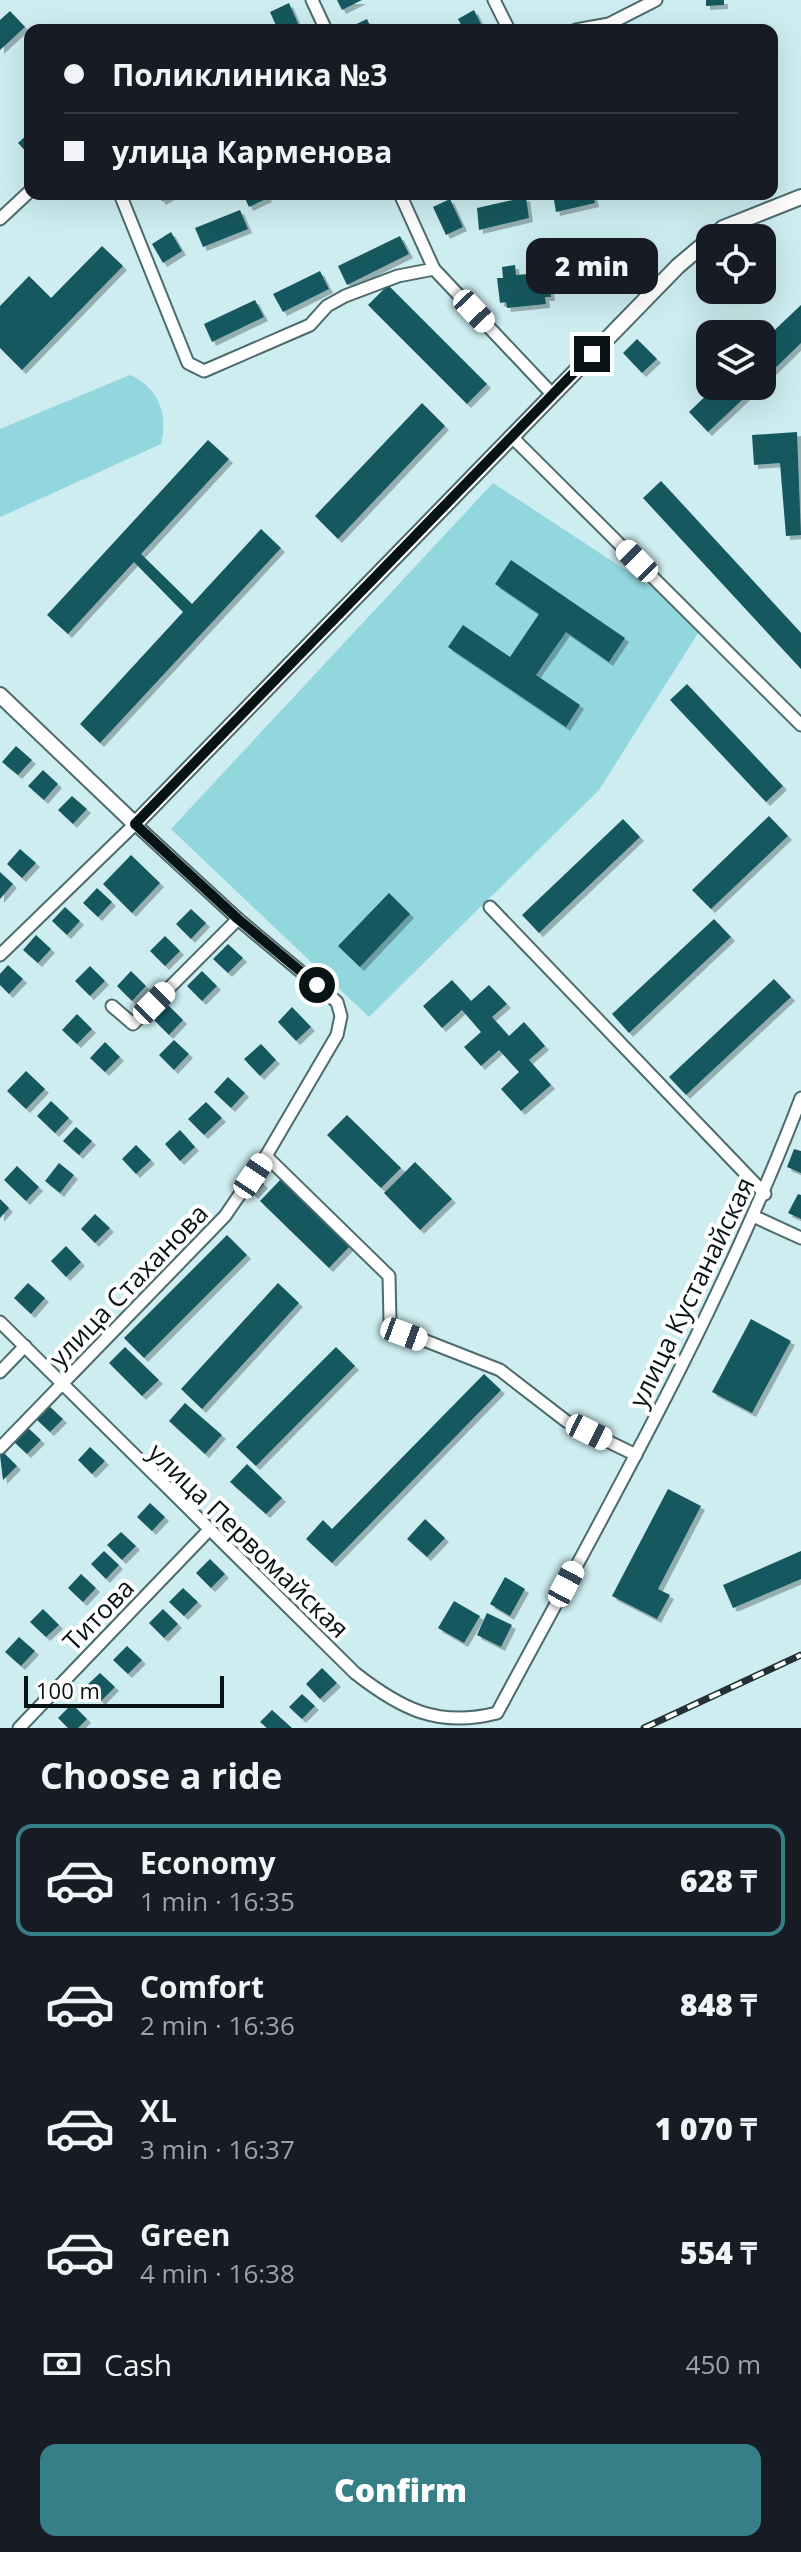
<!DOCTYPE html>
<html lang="en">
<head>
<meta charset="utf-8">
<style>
  :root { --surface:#171b24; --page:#242831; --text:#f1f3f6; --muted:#9ea1a6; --line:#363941; --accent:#377f87 }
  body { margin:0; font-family:"Open Sans",sans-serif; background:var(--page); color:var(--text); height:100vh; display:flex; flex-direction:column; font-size:30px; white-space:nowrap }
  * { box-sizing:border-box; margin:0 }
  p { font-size:26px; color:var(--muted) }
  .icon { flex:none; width:44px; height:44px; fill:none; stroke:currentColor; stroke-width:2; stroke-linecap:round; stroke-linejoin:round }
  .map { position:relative; height:1728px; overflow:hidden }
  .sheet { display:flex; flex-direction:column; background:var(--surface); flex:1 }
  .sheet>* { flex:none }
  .hud { position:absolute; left:24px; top:24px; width:754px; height:176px; border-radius:16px; box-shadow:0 8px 32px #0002; display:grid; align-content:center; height:176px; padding:0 40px; background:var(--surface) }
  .buttons { position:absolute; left:696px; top:224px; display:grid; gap:16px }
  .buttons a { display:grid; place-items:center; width:80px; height:80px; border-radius:16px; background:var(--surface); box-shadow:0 8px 32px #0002; font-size:40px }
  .scale { position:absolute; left:24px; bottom:20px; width:200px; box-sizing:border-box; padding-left:8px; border:4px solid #081315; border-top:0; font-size:22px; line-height:28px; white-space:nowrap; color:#081315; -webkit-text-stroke:6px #fff; paint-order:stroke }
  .end { position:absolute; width:36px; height:36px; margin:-18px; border:10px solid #081315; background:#fff; box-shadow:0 0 0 4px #fff }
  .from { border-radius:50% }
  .bubble { position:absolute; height:56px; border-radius:16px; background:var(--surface); box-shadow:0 8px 32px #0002; font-size:26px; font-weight:800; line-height:56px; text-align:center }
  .car { position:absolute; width:24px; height:48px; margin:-24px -12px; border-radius:10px; box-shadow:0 0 6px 2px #0007; background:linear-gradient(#fff 24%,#345 0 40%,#fff 0 76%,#345 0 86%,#fff 0) }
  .hud b { display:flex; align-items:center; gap:28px; height:76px; font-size:30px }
  .hud b+b { border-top:2px solid var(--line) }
  .hud i { width:20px; height:20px; background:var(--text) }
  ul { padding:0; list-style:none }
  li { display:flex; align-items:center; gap:24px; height:112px; margin:0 16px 12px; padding:0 24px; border:4px solid transparent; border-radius:16px }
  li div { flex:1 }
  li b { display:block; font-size:30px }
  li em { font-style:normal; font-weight:800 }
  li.on { border-color:var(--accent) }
  li>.icon { width:72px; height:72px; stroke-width:1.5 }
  h2 { padding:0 40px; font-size:36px; line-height:96px }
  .pay { display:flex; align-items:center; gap:20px; height:88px; padding:0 40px; font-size:30px }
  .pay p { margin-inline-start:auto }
  .action { display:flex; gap:16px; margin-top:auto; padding:16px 40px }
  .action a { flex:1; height:92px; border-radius:16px; background:var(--accent); color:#fff; font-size:32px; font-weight:800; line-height:92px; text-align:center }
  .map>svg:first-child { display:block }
</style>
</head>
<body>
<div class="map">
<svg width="801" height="1728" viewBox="0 0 801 1728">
  <defs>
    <filter id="shadow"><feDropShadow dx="4" dy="4" stdDeviation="0" flood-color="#0004"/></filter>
  </defs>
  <rect width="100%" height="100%" fill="#cdedf0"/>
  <g fill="#92d6de">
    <path d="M130 375C159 388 168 414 161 444L0 517V429Z"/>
    <polygon points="493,483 705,622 599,790 369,1017 171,829"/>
  </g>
  <g fill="#17585f" filter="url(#shadow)">
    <polygon points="337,0 362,0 342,10"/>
    <polygon points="706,0 724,0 724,5 706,6"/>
    <polygon points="289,3 301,30 278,30 270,12"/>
    <polygon points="474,10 484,30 464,30 458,19"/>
    <polygon points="10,11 25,27 0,50 0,20"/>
    <polygon points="367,19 372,30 352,30 350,27"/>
    <polygon points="30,132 30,156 18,143"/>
    <polygon points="157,194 174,194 162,201"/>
    <polygon points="243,194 266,194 268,198 249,207"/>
    <polygon points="553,194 593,194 595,203 556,212"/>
    <polygon points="526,197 529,218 479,230 477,208"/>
    <polygon points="450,199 463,227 446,235 433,207"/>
    <polygon points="240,210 248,229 203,247 195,228"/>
    <polygon points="171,232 182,251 163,263 152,244"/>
    <polygon points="400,236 409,254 347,285 338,266"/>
    <polygon points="102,246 123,266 22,370 0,348 0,306 29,276 51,298"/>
    <polygon points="540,262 542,273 548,272 551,297 545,297 546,304 507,308 506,302 500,303 497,278 503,278 502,267 515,265 516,275 529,274 528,264"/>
    <polygon points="320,271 329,289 283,312 273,294"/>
    <polygon points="388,285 487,384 467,404 368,305"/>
    <polygon points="255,300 264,317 212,342 204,324"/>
    <polygon points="801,305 801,343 762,381 762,342"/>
    <polygon points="637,339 657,359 642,373 623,353"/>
    <polygon points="716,386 757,386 708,432 689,412"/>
    <polygon points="422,403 445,426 338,539 315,516"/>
    <polygon points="797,432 801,535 786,536 780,463 754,465 752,435"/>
    <polygon points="208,440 229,459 141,554 192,604 261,529 281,548 100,743 80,724 183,612 134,562 68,634 47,615"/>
    <polygon points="661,481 801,633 801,669 643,498"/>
    <polygon points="511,560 625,638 609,662 566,632 536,675 580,705 566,727 448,647 463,625 510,657 539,614 495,584"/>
    <polygon points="687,684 783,786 766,802 670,700"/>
    <polygon points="16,746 32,760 18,775 2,762"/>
    <polygon points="43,770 58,784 44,800 28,786"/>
    <polygon points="72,796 87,809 73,824 58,810"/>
    <polygon points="769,816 788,836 711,909 692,890"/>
    <polygon points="623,819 640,837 539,933 522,915"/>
    <polygon points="20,849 36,863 22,878 7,864"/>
    <polygon points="131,855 160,883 132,913 103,884"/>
    <polygon points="0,872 13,884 0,899"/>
    <polygon points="97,888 112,902 98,917 83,903"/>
    <polygon points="389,893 410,914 360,967 338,946"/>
    <polygon points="65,907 80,921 67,935 52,921"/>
    <polygon points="191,909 206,923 191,939 176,924"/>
    <polygon points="714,919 731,937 629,1033 612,1014"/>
    <polygon points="36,935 51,949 38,963 23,950"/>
    <polygon points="165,936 180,951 165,966 150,951"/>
    <polygon points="228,944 243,958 228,973 213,959"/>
    <polygon points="8,965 23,979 9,994 0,985 0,974"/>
    <polygon points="90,966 105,981 90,996 75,981"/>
    <polygon points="131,971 146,986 132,1001 117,986"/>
    <polygon points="202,971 217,986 202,1001 187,986"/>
    <polygon points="774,979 791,997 686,1095 669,1077"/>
    <polygon points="452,980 471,1001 489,985 507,1004 492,1017 509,1036 524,1022 545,1046 529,1060 551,1085 521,1111 501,1089 519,1072 499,1050 481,1066 464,1047 481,1032 462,1010 442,1028 423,1006"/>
    <polygon points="168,1005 183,1020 169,1035 154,1020"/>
    <polygon points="292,1007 311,1027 296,1041 278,1022"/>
    <polygon points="77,1014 92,1029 77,1044 62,1030"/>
    <polygon points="174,1040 189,1054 174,1070 159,1055"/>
    <polygon points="105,1042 120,1057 105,1072 90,1058"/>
    <polygon points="261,1044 276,1060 260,1076 244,1059"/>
    <polygon points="26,1071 45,1089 26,1109 7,1091"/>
    <polygon points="228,1077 245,1093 231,1108 214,1092"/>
    <polygon points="51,1101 69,1118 55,1133 37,1116"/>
    <polygon points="206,1102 222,1118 204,1135 188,1119"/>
    <polygon points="347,1115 401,1168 381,1188 327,1135"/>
    <polygon points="76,1127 92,1141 79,1155 63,1141"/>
    <polygon points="180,1130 195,1147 180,1161 165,1144"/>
    <polygon points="136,1145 151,1160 136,1174 122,1159"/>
    <polygon points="794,1149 801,1151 801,1173 787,1167"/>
    <polygon points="415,1162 452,1199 420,1230 384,1193"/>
    <polygon points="59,1163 74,1175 60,1193 45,1181"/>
    <polygon points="17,1166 39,1187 26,1201 4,1180"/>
    <polygon points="282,1178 351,1245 329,1268 260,1201"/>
    <polygon points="258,1179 264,1184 254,1195 248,1189"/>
    <polygon points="798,1194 801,1195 801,1219 788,1213"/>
    <polygon points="0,1199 9,1208 0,1218"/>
    <polygon points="95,1214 110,1228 95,1243 81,1229"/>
    <polygon points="227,1235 247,1255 144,1358 124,1338"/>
    <polygon points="66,1246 81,1262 66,1277 51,1261"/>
    <polygon points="28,1283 45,1298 31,1314 14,1298"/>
    <polygon points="278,1283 299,1303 202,1409 181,1389"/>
    <polygon points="751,1319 791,1341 752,1413 712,1392"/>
    <polygon points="125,1347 159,1380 142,1396 109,1363"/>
    <polygon points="336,1347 355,1366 256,1466 236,1447"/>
    <polygon points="484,1374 501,1390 332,1563 306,1539 323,1520 332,1529"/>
    <polygon points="185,1403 222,1435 205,1454 169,1421"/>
    <polygon points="48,1405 63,1419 50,1432 35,1418"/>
    <polygon points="27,1427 41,1440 27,1454 13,1441"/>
    <polygon points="90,1447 105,1461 92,1474 78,1460"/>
    <polygon points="3,1452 17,1466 3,1480 0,1455"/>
    <polygon points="247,1464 282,1498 266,1514 230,1482"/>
    <polygon points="668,1489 701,1506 658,1589 670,1595 657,1619 612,1596"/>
    <polygon points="150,1503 165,1517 152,1531 137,1517"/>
    <polygon points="425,1519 445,1538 427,1557 407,1539"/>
    <polygon points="121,1532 136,1546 122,1560 107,1545"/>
    <polygon points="104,1551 119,1565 106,1579 91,1564"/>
    <polygon points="801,1551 801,1579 733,1608 723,1585"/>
    <polygon points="210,1559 225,1574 211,1588 196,1573"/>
    <polygon points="81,1574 96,1588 83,1602 68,1588"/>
    <polygon points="505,1577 525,1589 510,1616 490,1604"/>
    <polygon points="183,1588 198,1602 184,1616 169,1602"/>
    <polygon points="454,1601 480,1616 464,1643 438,1628"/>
    <polygon points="43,1609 59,1625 46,1637 30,1622"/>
    <polygon points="163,1609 178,1624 164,1638 149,1623"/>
    <polygon points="487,1613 512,1625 501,1647 477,1635"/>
    <polygon points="19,1637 35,1651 21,1666 5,1652"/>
    <polygon points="127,1646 142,1660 128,1674 113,1660"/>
    <polygon points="322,1668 337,1683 320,1699 306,1684"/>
    <polygon points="100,1673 115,1687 101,1701 86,1686"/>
    <polygon points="302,1694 315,1706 302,1719 289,1707"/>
    <polygon points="72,1704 87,1719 78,1728 68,1728 58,1718"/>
    <polygon points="272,1710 292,1728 267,1728 260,1722"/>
  </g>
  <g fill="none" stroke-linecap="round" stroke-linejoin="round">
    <defs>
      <g id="minor">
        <polyline points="312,0 326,30"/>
        <polyline points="494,0 509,30"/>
        <polyline points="576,30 609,24 656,0"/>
        <polyline points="120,194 188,363 204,371 310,325 327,306 345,296 398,276 434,269"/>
        <polyline points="400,194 434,269 553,395"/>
        <polyline points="0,219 30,191"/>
        <polyline points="512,437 801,725"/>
        <polyline points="490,907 765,1194"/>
        <polyline points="0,955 135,824 238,919 337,1002 341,1016 337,1035 266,1156 225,1216 0,1448"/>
        <polyline points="112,1006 133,1024 238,919"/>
        <polyline points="266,1156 389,1276 390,1321 393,1328 500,1370 566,1421 636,1455"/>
        <polyline points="753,1216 801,1238"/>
        <path d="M0 1322 355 1673C401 1709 438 1728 497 1713 605 1512 720 1311 801 1098"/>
        <polyline points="0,1372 25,1346"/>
        <polyline points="19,1728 208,1531"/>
      </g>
      <g id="tertiary">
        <polyline points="712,238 723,228 801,197"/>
        <polyline points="0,695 135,824 678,266 710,239"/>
      </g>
    </defs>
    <use href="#minor" stroke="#4d6a6d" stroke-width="15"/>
    <use href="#tertiary" stroke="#4d6a6d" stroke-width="18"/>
    <use href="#minor" stroke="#fff" stroke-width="11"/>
    <use href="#tertiary" stroke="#fff" stroke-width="14"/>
    <defs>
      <polyline id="rail" points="644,1728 801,1655"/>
    </defs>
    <use href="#rail" stroke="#243134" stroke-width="7"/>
    <use href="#rail" stroke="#fff" stroke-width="4" stroke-dasharray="12" stroke-linecap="butt"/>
  </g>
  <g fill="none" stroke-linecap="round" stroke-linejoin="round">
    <polyline stroke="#081315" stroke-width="10" points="317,985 238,919 135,824 592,354"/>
  </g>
  <g text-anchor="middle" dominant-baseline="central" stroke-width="8" stroke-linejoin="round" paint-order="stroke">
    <g font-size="26" fill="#081315" stroke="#fff">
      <text transform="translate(128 1285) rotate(-46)">улица Стаханова</text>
      <text transform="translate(691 1292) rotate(-64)">улица Кустанайская</text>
      <text transform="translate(249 1540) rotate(44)">улица Первомайская</text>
      <text transform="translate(98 1614) rotate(-46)">Титова</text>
    </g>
  </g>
</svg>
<div class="buttons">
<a><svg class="icon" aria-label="locate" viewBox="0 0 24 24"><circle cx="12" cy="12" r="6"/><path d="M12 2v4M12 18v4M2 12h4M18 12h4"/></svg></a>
<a><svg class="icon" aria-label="layers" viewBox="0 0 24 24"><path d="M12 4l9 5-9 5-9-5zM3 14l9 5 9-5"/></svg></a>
</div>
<div class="scale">100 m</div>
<i class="end from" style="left:317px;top:985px"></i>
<i class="end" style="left:592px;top:354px"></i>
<div class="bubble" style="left:526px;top:238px;width:132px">2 min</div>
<i class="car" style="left:474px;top:311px;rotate:137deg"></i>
<i class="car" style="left:637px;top:561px;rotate:315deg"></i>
<i class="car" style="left:154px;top:1003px;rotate:45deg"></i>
<i class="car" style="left:253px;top:1176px;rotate:34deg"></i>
<i class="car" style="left:404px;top:1334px;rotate:110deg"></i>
<i class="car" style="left:589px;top:1432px;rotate:116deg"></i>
<i class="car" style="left:566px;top:1584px;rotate:28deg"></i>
<div class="hud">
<b><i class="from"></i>Поликлиника №3</b>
<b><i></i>улица Карменова</b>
</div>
</div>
<section class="sheet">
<h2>Choose a ride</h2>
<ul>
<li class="on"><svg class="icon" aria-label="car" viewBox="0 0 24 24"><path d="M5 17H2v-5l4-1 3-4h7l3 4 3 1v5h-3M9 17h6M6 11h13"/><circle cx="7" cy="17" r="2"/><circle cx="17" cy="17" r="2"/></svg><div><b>Economy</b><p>1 min · 16:35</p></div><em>628 ₸</em></li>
<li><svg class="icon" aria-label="car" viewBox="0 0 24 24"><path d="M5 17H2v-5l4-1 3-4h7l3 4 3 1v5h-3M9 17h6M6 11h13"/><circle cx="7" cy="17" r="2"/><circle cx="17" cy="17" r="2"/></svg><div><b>Comfort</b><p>2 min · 16:36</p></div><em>848 ₸</em></li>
<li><svg class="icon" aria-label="car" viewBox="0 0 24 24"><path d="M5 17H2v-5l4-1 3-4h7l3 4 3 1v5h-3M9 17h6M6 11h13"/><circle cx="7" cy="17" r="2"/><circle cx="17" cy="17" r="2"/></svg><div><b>XL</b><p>3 min · 16:37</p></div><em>1 070 ₸</em></li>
<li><svg class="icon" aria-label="car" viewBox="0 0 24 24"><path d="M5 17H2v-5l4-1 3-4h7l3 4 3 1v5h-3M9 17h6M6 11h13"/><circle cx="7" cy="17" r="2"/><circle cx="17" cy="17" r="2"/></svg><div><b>Green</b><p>4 min · 16:38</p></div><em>554 ₸</em></li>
</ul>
<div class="pay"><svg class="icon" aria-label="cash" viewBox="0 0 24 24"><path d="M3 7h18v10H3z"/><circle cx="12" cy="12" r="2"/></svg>Cash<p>450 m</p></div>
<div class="action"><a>Confirm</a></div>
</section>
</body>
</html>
